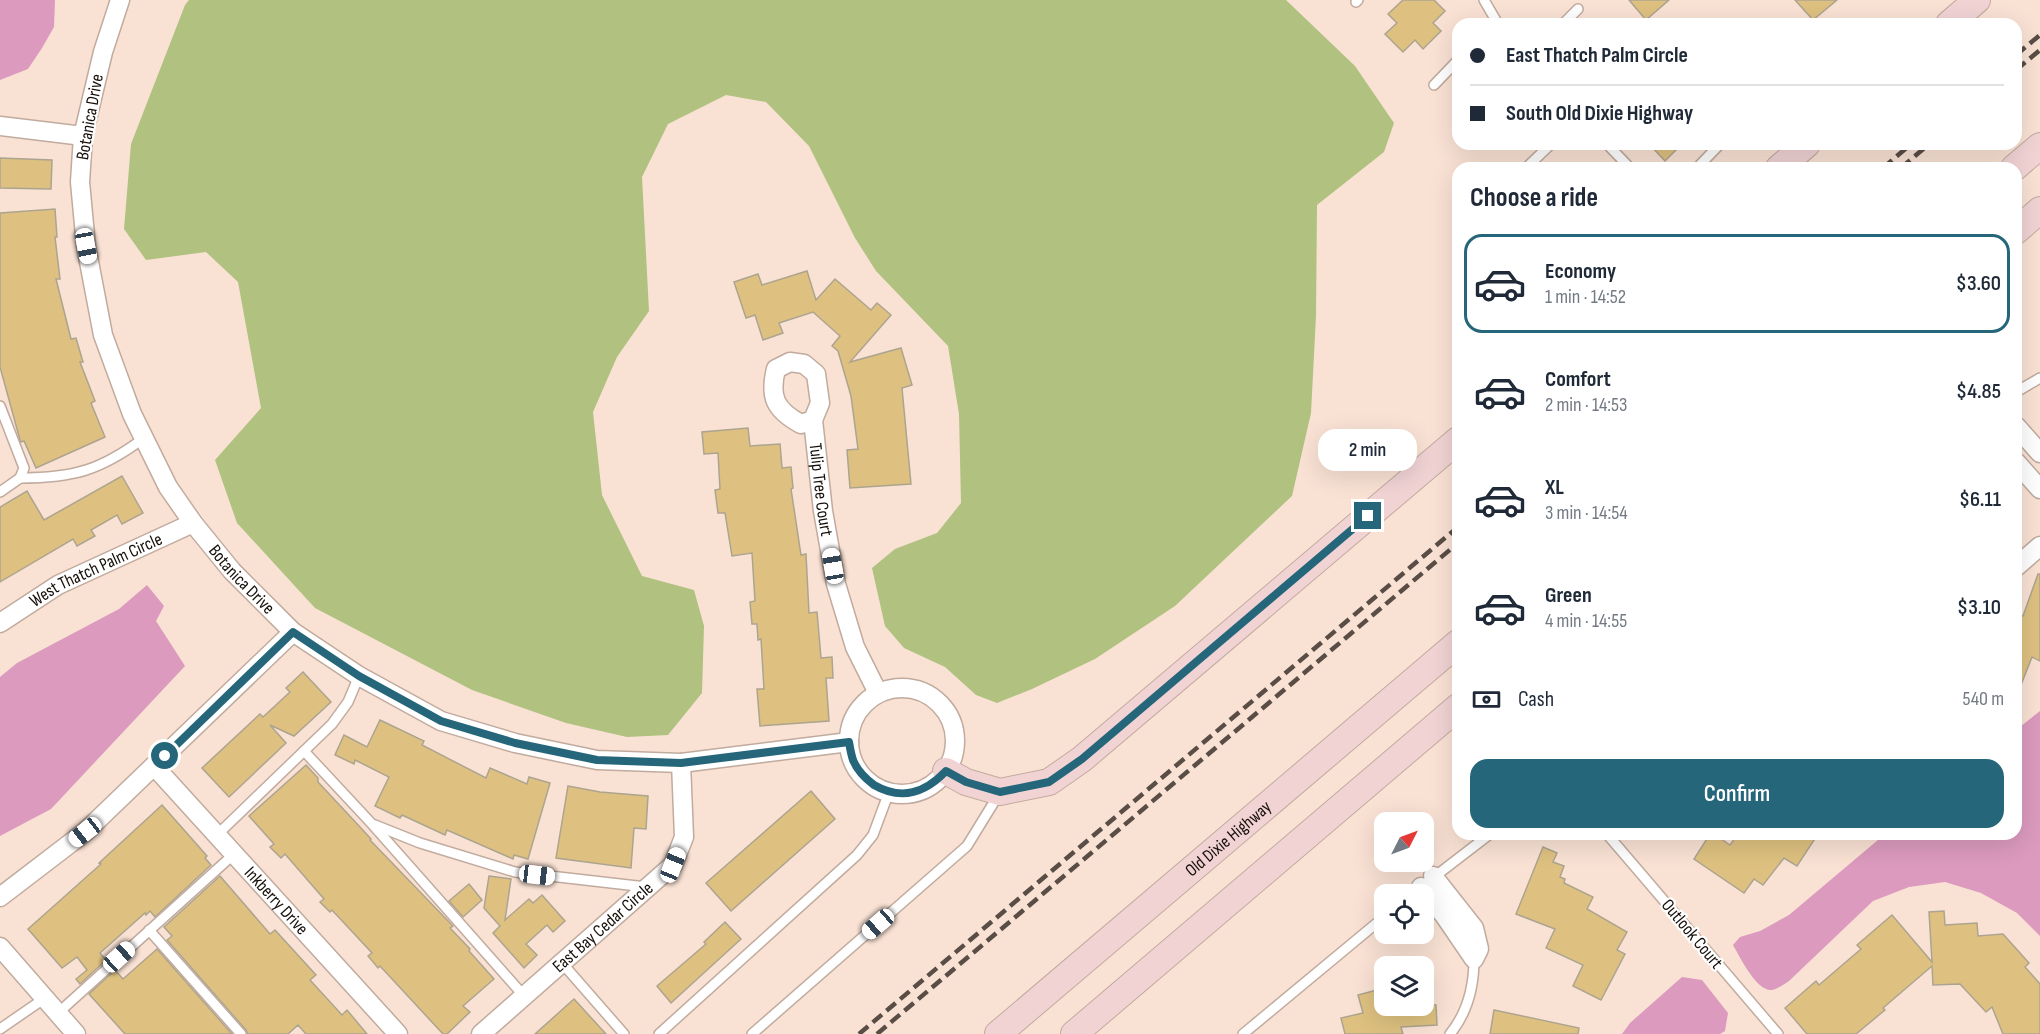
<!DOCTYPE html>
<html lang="en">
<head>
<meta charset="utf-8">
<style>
  :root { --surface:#fff; --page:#f2f2f3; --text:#1f2937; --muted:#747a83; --line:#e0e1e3; --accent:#25667a }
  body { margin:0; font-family:"Sofia Sans Condensed",sans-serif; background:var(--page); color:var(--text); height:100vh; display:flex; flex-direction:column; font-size:22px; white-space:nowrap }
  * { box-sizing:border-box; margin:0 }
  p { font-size:20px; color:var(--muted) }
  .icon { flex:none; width:33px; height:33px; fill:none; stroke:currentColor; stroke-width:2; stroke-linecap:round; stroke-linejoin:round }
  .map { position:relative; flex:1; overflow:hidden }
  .panel { position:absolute; left:1452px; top:162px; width:570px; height:678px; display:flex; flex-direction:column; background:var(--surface); border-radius:18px; box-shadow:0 6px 24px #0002 }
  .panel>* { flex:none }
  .hud { position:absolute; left:1452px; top:18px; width:570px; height:132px; border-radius:18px; box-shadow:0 6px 24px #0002; display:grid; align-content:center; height:132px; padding:0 18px; background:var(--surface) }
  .needle { width:39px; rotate:48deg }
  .fabs { position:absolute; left:1374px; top:812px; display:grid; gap:12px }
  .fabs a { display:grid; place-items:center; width:60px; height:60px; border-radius:12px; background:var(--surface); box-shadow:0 6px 24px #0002; font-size:30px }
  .end { position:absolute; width:27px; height:27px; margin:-14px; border:8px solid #25667a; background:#fff; box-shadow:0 0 0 3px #fff }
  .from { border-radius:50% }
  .bubble { position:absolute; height:42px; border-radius:18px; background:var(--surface); box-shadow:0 6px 24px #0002; font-size:20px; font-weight:600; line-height:42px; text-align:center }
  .car { position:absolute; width:18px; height:36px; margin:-18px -9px; border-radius:8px; box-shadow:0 0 4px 2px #0007; background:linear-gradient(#fff 24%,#345 0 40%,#fff 0 76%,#345 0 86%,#fff 0) }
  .hud b { display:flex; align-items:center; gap:21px; height:57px; font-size:22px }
  .hud b+b { border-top:2px solid var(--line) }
  .hud i { width:15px; height:15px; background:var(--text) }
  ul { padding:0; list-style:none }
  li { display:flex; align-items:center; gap:18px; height:99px; margin:0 12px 9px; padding:0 6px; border:3px solid transparent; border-radius:18px }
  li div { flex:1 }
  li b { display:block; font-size:22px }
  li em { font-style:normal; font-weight:600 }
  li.active { border-color:var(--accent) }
  li>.icon { width:54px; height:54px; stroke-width:1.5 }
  h2 { padding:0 18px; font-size:27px; line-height:72px }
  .pay { display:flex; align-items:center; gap:15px; height:66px; padding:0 18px; font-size:22px }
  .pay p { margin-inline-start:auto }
  .action { display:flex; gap:12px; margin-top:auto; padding:12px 18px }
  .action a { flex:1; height:69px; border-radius:18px; background:var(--accent); color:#fff; font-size:24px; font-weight:600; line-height:69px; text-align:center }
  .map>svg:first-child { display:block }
</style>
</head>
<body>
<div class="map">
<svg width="2040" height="1034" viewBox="0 0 2040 1034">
  <rect width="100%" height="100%" fill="#f9e2d4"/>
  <polygon fill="#b0c180" points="189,0 1286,0 1355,66 1394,123 1384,152 1317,205 1316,316 1311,413 1292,496 1175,606 1095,659 1032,689 997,703 976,695 945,667 904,648 885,626 872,568 895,549 937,533 961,503 959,414 948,346 876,271 855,238 809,146 766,102 726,95 668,124 642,177 649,311 617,357 593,412 602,495 642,576 694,590 704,626 702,693 668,735 627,737 566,723 472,690 315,608 237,523 215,460 261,408 238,282 206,252 146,260 124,229 131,144 185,5"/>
  <g fill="#db9abe">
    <polygon points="0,0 55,0 54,27 42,48 28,69 0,80"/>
    <polygon points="147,585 164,606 156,621 185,666 51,809 0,836 0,677 17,663 119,609"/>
    <path d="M2040 711V936L2017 913 1981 893 1945 882 1909 887 1873 901 1789 981C1784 984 1778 989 1772 990 1757 992 1740 957 1733 945L1740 937 1760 931 1789 915 1885 834H2016V730Z"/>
    <polygon points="1682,977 1702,980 1728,1013 1725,1031 1720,1034 1622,1034 1630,1023"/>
  </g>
  <g fill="#dec180" stroke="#ada48f" stroke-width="1.5">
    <polygon points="1403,0 1434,0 1445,11 1433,23 1441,31 1423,49 1415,40 1403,52 1385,34 1397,23 1388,14"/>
    <polygon points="1629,0 1669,0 1646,20"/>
    <polygon points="1795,0 1837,0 1813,20"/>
    <polygon points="1649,144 1682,144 1665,161"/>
    <polygon points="0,158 52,160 51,189 0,188"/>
    <polygon points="55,209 57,237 55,237 60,279 56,279 71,339 76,338 83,362 80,362 95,401 91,403 105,437 36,468 24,441 21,442 20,440 0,367 0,213"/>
    <polygon points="807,271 816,300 835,279 871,310 877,303 891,315 850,362 901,348 912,385 902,388 911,484 850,488 847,450 858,449 851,396 838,351 832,346 840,336 813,312 779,323 783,333 763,340 755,315 746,318 734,282 758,274 762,285"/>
    <polygon points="748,428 750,446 780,444 782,468 791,467 793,488 791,489 801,555 806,554 809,613 817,612 821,658 832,657 833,678 826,678 829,721 760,726 757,689 764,689 761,639 758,640 757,624 752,624 750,602 755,601 752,553 732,556 725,513 718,513 715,490 720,489 718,453 704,454 702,432"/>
    <polygon points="122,476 143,513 122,524 117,515 91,530 95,536 77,546 73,539 0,582 0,507 27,491 44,520"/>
    <polygon points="2038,574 2040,574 2040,661 2032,657 2017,695 2016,613 2023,616"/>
    <polygon points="303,672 331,702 294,736 270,725 286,743 229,797 202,768 260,714 263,717 290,692 286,688"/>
    <polygon points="380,720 424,741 422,745 486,778 490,768 527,784 529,777 550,783 528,859 514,855 513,859 447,830 445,835 402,815 400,818 375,806 389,777 355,760 354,764 335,755 344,735 367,747"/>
    <polygon points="306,765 318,778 318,782 360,827 371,839 370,840 453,926 450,928 470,949 469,951 494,979 463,1006 470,1012 447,1034 443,1034 380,966 378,968 368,956 372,953 332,910 330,912 320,902 324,899 285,854 281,858 270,847 274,844 249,816"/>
    <polygon points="568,786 600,792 648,796 646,829 634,828 631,868 556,858"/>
    <polygon points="811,791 835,819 731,911 706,883"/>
    <polygon points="162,805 207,856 205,858 211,865 155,917 150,911 146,915 145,913 100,953 106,960 80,984 76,979 87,970 77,957 62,968 28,929 101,864 99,863"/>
    <polygon points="1710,834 1714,834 1730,845 1738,834 1818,834 1797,866 1784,858 1763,885 1754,879 1744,893 1694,859"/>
    <polygon points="1543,847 1557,853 1553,862 1564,866 1560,877 1565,879 1564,883 1593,897 1587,909 1627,932 1617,950 1625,954 1601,1000 1573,986 1583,965 1546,948 1555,929 1516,914"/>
    <polygon points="220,876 270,934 275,930 316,975 310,980 342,1015 347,1010 367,1034 306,1034 298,1025 288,1034 248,1034 246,1030 167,940 172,936 164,927"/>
    <polygon points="489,876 511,879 505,920 529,899 533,903 542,895 565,921 553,932 547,925 526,944 537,955 524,968 493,933 500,926 484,908"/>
    <polygon points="469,884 482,900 463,917 449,901"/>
    <polygon points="1944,911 1945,925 1977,923 1978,936 2003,934 2029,963 2025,967 2040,984 2040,1034 2003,1034 1992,1007 1986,1012 1960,984 1933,985 1932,966 1883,1008 1885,1010 1856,1034 1807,1034 1785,1008 1816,981 1819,985 1861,949 1857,945 1892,915 1932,962 1929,912"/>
    <polygon points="725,922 741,939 671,1003 657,986 706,944 704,942"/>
    <polygon points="157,949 232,1034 125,1034 89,994 115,970 123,979"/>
    <polygon points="1384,988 1384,1005 1436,1005 1437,1025 1401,1027 1403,1034 1345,1034 1341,1018 1363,1013 1358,995"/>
    <polygon points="574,999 606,1034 535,1034"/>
    <polygon points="1494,1010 1579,1028 1578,1034 1490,1034"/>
  </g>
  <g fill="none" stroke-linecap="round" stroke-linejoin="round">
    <defs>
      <g id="lane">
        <polyline points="1484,0 1498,24"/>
        <polyline points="1356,2 1358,0"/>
        <polyline points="1563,24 1578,9"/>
        <polyline points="1434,85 1458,60"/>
        <polyline points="1607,144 1630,168"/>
        <polyline points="1526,168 1551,144"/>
        <polyline points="1697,168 1720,144"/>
        <polyline points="2016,392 2040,378"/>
        <polyline points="0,406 24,468 20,478 0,492"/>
        <path d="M20 478C74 478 101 470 144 438"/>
        <polyline points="304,751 372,824 524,996"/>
        <polyline points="375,825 420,843 515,872 646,887"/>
        <polyline points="1607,834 1778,1034"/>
        <polyline points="217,835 332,724 348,702 359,676"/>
        <polyline points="1412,894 1490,834"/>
        <polyline points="149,930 241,1034"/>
        <polyline points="562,963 624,1034"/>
        <polyline points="58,1013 234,854"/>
        <polyline points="0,1029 45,998"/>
        <polyline points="659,1034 857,855 873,835 889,792"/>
        <polyline points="752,1034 967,846 999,794"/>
        <polyline points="1243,1034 1384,917"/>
        <path d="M1450 1034C1468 1012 1474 987 1474 959"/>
      </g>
      <g id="street">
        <path id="s1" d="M120 0 103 52 83 136 80 182 86 246 103 335 132 414 168 487 193 523 232 571 293 632 359 676 441 721 515 743 597 760 681 763 849 742"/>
        <polyline points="0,126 83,136"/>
        <path id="s2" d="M813 420 801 424C775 410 769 397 776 369L790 362 804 364 816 374 820 403 813 420 823 511 836 584 855 647 878 693"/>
        <polyline points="2016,426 2040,453"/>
        <polyline points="2016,462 2040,489"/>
        <polyline points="2016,567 2040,546"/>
        <path id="s3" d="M0 623 58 585 193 523"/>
        <circle cx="902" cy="741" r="53"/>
        <path id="s4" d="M154 766 398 1034"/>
        <polyline points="1421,887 1444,915 1474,959 1479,949 1474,928 1433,876"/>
        <polyline points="0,897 85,832 293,632"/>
        <polyline points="0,947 76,1034"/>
        <path id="s5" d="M481 1034 673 865 684 837 681 763"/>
      </g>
      <g id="secondary">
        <polyline points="1949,24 1977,0"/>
        <polyline points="1779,168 1807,144"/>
        <polyline points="2014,168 2040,146"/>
        <polyline points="2016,231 2040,210"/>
        <polyline points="946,771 966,782 1000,792 1049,782 1082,759 1458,440"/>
        <path id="s6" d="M998 1034 1458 643"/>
        <polyline points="1074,1034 1458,707"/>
      </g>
    </defs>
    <use href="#lane" stroke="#c1ab9e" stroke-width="12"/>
    <use href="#street" stroke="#c1ab9e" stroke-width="21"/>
    <use href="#secondary" stroke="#c1ab9e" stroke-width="28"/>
    <use href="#lane" stroke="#fff" stroke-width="9"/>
    <use href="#street" stroke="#fff" stroke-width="18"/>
    <use href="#secondary" stroke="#f1d3d4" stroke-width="26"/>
    <g stroke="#594d45" stroke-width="4.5" stroke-dasharray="12 6" stroke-linecap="butt">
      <polyline points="2016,55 2040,35"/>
      <polyline points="2016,70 2040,50"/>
      <polyline points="1883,168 1911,144"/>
      <polyline points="1901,168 1929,144"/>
      <polyline points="859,1034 1458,527"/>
      <polyline points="877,1034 1458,543"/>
    </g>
  </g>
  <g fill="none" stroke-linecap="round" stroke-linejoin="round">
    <path stroke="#25667a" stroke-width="8" d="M165 756 293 632 359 676 441 721 515 743 597 760 681 763 849 742C850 748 851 754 853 760 857 770 866 779 874 785 902 801 925 793 946 771L966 782 1000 792 1049 782 1082 759 1368 516"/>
  </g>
  <g text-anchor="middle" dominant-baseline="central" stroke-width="4.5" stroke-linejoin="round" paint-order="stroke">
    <g font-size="18" fill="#160f0a" stroke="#fff">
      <text transform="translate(90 117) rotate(-80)">Botanica Drive</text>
      <text stroke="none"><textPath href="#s2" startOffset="243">Tulip Tree Court</textPath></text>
      <text stroke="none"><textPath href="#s3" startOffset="110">West Thatch Palm Circle</textPath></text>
      <text stroke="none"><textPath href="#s1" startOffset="626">Botanica Drive</textPath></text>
      <text stroke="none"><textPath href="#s6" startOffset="302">Old Dixie Highway</textPath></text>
      <text stroke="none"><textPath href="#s4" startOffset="182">Inkberry Drive</textPath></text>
      <text stroke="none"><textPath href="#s5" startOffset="162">East Bay Cedar Circle</textPath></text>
      <text transform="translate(1692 934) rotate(50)">Outlook Court</text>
    </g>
  </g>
</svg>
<div class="fabs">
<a><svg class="needle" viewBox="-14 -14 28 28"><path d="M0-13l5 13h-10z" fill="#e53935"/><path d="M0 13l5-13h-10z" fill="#747a83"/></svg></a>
<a><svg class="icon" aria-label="locate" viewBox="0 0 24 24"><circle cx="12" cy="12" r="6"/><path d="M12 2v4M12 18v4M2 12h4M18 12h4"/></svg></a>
<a><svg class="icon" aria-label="layers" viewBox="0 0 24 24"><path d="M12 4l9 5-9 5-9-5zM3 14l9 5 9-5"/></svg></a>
</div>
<i class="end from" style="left:165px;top:756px"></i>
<i class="end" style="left:1368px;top:516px"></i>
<div class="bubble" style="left:1318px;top:429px;width:99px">2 min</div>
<i class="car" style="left:86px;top:246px;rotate:169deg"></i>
<i class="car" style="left:833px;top:566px;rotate:350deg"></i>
<i class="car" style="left:85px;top:832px;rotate:232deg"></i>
<i class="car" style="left:673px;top:865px;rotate:22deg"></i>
<i class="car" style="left:537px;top:875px;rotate:97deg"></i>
<i class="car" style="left:878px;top:924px;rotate:229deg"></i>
<i class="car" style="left:119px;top:957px;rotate:48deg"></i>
<div class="hud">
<b><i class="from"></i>East Thatch Palm Circle</b>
<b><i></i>South Old Dixie Highway</b>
</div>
<section class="panel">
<h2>Choose a ride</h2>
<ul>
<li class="active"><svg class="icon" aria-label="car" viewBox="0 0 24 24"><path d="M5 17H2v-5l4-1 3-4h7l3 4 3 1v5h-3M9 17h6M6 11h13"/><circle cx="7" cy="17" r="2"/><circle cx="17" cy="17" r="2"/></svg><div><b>Economy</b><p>1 min · 14:52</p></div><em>$3.60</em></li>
<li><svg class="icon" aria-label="car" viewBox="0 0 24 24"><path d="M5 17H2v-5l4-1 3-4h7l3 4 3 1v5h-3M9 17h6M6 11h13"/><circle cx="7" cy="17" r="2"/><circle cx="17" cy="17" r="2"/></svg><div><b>Comfort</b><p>2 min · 14:53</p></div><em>$4.85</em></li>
<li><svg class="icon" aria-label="car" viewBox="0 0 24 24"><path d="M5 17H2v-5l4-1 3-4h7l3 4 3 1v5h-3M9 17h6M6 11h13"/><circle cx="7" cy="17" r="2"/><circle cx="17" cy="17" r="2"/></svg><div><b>XL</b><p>3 min · 14:54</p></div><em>$6.11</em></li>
<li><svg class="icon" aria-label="car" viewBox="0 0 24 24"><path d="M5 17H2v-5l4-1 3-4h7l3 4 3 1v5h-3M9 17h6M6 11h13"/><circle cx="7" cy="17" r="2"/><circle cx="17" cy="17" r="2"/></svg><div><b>Green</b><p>4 min · 14:55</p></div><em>$3.10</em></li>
</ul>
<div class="pay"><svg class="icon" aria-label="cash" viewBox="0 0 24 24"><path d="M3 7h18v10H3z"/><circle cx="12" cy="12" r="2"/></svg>Cash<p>540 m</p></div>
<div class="action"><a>Confirm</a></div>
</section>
</div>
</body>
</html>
